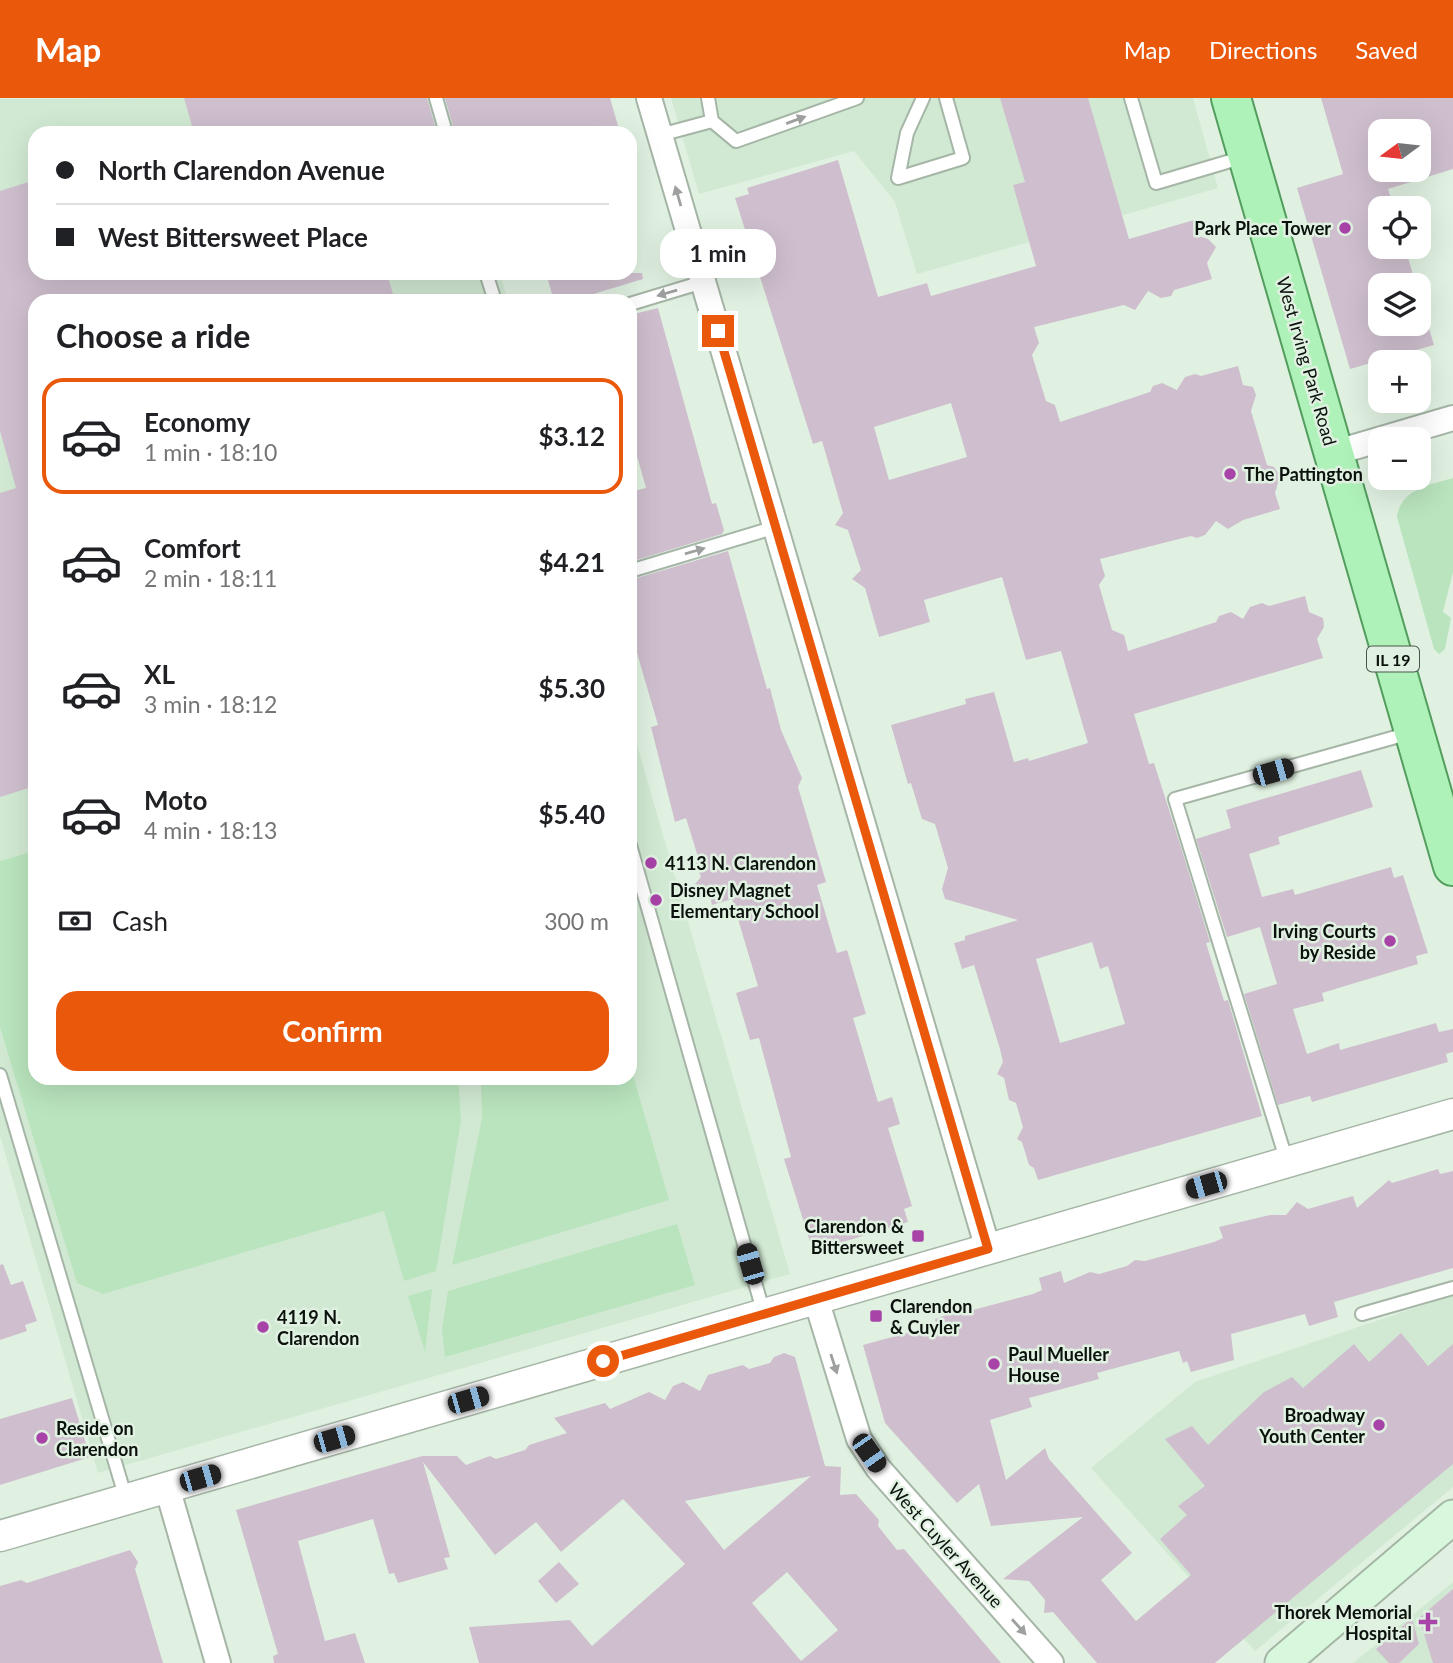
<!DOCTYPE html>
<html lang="en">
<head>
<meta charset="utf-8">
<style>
  :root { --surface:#fff; --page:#f6f6f6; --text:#202124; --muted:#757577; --line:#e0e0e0; --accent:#ea580c }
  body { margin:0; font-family:Lato,sans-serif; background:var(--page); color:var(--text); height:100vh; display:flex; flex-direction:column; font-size:26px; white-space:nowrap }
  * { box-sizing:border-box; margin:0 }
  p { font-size:23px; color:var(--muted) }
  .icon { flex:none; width:38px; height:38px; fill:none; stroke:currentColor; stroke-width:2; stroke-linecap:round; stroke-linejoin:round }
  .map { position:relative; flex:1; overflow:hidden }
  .panel { position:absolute; left:28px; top:196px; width:609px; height:791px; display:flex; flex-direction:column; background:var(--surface); border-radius:21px; box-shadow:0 7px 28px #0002 }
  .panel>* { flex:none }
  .top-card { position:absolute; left:28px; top:28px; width:609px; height:154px; border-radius:21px; box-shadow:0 7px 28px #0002; display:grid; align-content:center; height:154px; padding:0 28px; background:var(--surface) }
  .needle { width:46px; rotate:255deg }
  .buttons { position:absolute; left:1368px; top:21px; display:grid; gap:14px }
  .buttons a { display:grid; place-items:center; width:63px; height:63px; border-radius:14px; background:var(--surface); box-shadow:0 7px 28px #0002; font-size:35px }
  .end { position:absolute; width:32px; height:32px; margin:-16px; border:9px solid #ea580c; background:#fff; box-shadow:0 0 0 4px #fff }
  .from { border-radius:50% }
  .bubble { position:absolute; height:49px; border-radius:21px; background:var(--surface); box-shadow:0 7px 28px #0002; font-size:23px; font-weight:700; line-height:49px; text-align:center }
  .car { position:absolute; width:21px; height:42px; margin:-21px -10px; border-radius:9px; box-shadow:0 0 5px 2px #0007; background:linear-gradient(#222 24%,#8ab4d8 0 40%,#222 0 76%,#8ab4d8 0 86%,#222 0) }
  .top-card b { display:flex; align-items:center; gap:24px; height:66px; font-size:26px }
  .top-card b+b { border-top:2px solid var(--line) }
  .top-card i { width:18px; height:18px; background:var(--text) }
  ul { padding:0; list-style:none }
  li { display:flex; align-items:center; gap:21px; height:116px; margin:0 14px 10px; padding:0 14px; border:4px solid transparent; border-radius:21px }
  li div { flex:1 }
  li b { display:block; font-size:26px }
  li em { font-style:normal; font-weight:700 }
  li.on { border-color:var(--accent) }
  li>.icon { width:63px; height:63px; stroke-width:1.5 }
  h2 { padding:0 28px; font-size:32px; line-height:84px }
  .pay { display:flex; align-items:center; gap:18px; height:77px; padding:0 28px; font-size:26px }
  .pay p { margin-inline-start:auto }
  .action { display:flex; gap:14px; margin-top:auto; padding:14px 28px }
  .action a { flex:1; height:80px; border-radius:21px; background:var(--accent); color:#fff; font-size:28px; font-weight:700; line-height:80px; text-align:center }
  header { display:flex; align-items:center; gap:42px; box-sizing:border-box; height:98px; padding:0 35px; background:var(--accent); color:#fff }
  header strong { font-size:33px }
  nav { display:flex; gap:38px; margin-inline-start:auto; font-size:24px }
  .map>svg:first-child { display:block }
</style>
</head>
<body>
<header>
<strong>Map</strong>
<nav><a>Map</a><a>Directions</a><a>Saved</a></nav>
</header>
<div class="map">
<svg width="1453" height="1565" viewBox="0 0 1453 1565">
  <rect width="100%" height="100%" fill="#e0f1e1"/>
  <g fill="#d1e9d3">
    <polygon points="449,0 459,35 35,35 35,175 500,175 508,203 35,203 35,980 630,980 630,623 790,1176 98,1375 0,1038 0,1"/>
    <polygon points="671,0 1193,0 1218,90 917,176 895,104 854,53 699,96"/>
    <polygon points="1453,1197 1453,1389 1255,1553 1091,1370 1195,1284"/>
    <polygon points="1453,1484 1453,1565 1353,1565"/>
  </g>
  <g fill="#b9e4bd">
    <path d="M1453 380V474L1443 514 1451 520 1445 551 1439 556 1434 551 1397 419C1401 391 1429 387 1453 380Z"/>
    <polygon points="35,753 35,980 458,980 461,1022 436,1173 404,1183 384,1113 103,1196 77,1185 0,929 0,763"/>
    <polygon points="630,967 669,1102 452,1167 482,1020 481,980 630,980"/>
    <polygon points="677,1126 695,1187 445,1259 442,1232 448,1193"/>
    <polygon points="432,1191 425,1254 408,1198"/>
  </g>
  <g fill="#cfbfce" fill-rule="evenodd">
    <polygon points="184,0 427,0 437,35 194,35"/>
    <polygon points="445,0 610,0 619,31 602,35 455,35"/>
    <path d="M1000 0H1088L1129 141 1194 122 1199 138 1208 141 1216 149 1207 165 1212 181 1174 192 1171 198 1161 200 1148 193 1135 212 1124 207 1034 229 1039 245 1032 257 1046 303 1055 307 1060 324 1150 294 1153 288 1162 285 1177 292 1185 279 1195 276 1201 278 1238 268 1243 287 1253 289 1256 297 1251 313 1267 367 1274 369 1280 378 1275 395 1280 411 1243 422 1228 431 1216 423 1205 437 1197 440 1191 438 1100 461 1105 478 1099 487 1112 532 1124 537 1128 553 1216 524 1219 518 1231 514 1243 521 1250 509 1262 505 1269 508 1305 498 1309 514 1323 520 1324 529 1317 541 1323 560 1134 616 1149 666 1154 665 1180 746 1210 844 1206 845 1224 903 1228 902 1262 1018 1038 1082 1034 1070 1029 1067 1022 1044 1017 1041 1023 1029 1016 1005 1009 1002 1004 980 997 976 1003 964 1000 951 974 867 962 871 954 845 965 842V838L1018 822 945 801 942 791 948 770 935 726 922 721 911 685 908 686 891 627 966 606 965 601 994 594 1014 664 1028 660 1029 663 1088 645 1061 553 1026 562 1002 479 924 502 930 524 879 539 865 490 852 481 861 472 848 432 835 427 843 415 822 343 813 346 735 100 749 96 747 90 838 62 878 199 927 185 931 198 1036 168 1013 87 1025 84ZM951 305 967 359 889 382 874 329ZM1092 844 1100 871 1108 868 1125 926 1060 945 1036 861Z"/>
    <path d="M1321 0H1453V71L1388 91 1394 110H1381V149H1405L1416 187H1381V226H1419V197L1434 247 1350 271 1297 90 1343 76ZM1381 33H1419V72H1381Z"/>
    <polygon points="35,82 35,175 387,175 395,203 35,203 35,688 0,699 0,395 16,390 0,333 0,93"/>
    <polygon points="546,175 642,175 643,181 570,203 554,203"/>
    <polygon points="658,210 712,406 716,405 724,432 722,436 630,464 630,394 646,390 630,333 630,217"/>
    <polygon points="728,453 767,591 770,590 781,632 802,680 798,689 826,784 817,787 837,855 847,852 866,916 853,920 878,1004 892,999 900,1026 888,1030 912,1108 904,1111 908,1124 827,1149 819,1145 811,1147 784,1061 791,1059 759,940 750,942 736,895 758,888 732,801 712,807 709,793 695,786 701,779 696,766 698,759 686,720 675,724 651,629 658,627 630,531 630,482"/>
    <polygon points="1361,672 1373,709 1278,739 1280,746 1249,756 1262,799 1293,791 1295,797 1391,769 1394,780 1403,777 1428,855 1416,858 1418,866 1322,895 1324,903 1293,911 1307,956 1339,945 1340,952 1436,925 1439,934 1453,931 1453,954 1446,956 1448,964 1312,1004 1310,998 1278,1007 1244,896 1277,886 1260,829 1227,839 1196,741 1231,730 1226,712"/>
    <polygon points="1438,1071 1440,1076 1453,1073 1453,1170 1334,1204 1338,1219 1309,1228 1305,1216 1231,1236 1234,1262 1191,1274 1187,1263 1183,1265 1179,1253 1097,1275 1099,1281 1029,1300 1032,1309 990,1322 1006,1382 1045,1350 1049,1361 1132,1455 1101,1482 1136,1523 1191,1477 1160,1441 1187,1417 1178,1408 1205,1388 1165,1341 1192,1328 1208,1347 1264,1294 1292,1279 1303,1290 1354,1246 1369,1264 1401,1235 1428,1268 1453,1246 1453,1366 1215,1565 1097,1565 1053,1514 1044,1515 1045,1502 1029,1483 1003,1481 1083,1419 991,1428 979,1386 957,1405 885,1325 863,1247 936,1227 935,1221 957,1213 958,1216 1033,1196 1042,1192 1039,1180 1061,1173 1064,1185 1090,1174 1099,1176 1127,1168 1135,1162 1145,1163 1214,1144 1223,1140 1219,1129 1270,1117 1286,1117 1297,1104 1308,1111 1353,1098 1357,1110 1389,1082 1392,1085"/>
    <polygon points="3,1166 11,1187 23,1183 37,1223 25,1227 27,1233 0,1242 0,1167"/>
    <path d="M784 1255 795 1259 825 1368 841 1369 840 1397 856 1396 879 1422 878 1428 897 1452 904 1451 1001 1565H479L469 1529 570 1522 592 1548 685 1466 623 1401 561 1454 536 1424 495 1457 423 1364 450 1459 444 1460 448 1471 398 1485 394 1475 389 1476 373 1421 298 1443 325 1543 355 1535 365 1565H274L273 1558 278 1556 236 1412 422 1358H457L466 1367 490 1358 496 1361 525 1352 529 1347 567 1335 554 1320 605 1305 610 1311 649 1294 665 1302 673 1288 683 1284 700 1293 708 1277 743 1267 749 1271 770 1265 774 1259ZM811 1378 724 1452 685 1403ZM787 1474 838 1532 801 1563 752 1505Z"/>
    <polygon points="72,1300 90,1359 0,1387 0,1321"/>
    <polygon points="130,1452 138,1464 135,1471 163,1565 0,1565 0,1488 21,1482 27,1485"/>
    <polygon points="559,1464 579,1486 556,1505 538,1483"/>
    <polygon points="1453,1491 1453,1565 1433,1565 1419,1520"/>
    <polygon points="1412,1520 1419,1546 1399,1565 1389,1565 1376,1551"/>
  </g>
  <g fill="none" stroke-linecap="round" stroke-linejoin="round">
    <defs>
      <g id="service">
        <polyline points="436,0 446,35"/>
        <polyline points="708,0 712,23 736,43 857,0"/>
        <polyline points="923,0 907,35 898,80 963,60 946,0"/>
        <polyline points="1131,0 1156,85 1244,59"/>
        <polyline points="660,37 712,23"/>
        <polyline points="486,175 495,203"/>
        <polyline points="630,206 703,184"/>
        <polyline points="630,473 776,429"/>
        <polyline points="630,747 764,1216"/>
        <polyline points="0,977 126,1401"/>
        <polyline points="1287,1064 1175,701 1410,635"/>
        <polyline points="1362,1216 1453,1190"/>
      </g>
      <g id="minor">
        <polyline points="649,0 988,1151"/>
        <polyline points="1334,355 1453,320"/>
        <polyline points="816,1201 859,1341 878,1370 1051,1565"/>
        <polyline points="167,1389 218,1565"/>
      </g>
      <polyline id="tertiary" points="0,1438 1453,1016"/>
      <polyline id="secondary" points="1282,1565 1453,1419"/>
      <polyline id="primary" points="1231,0 1453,768"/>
    </defs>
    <use href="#service" stroke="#a5b5a6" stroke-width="16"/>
    <use href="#minor" stroke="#a5b5a6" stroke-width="28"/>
    <use href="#tertiary" stroke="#a5b5a6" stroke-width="33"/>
    <use href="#secondary" stroke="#a5b5a6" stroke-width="37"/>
    <use href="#primary" stroke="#539d5e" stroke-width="42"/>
    <use href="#service" stroke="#fff" stroke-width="12"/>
    <use href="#minor" stroke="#fff" stroke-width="24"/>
    <use href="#tertiary" stroke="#fff" stroke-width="30"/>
    <use href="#secondary" stroke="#d7f8dc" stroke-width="33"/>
    <use href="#primary" stroke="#aff2b9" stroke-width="38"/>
  </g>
  <defs><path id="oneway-solid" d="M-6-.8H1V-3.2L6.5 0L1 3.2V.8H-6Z" transform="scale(1.75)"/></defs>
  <g fill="#9da09e">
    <use href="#oneway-solid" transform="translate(796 22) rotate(-20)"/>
    <use href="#oneway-solid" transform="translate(678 98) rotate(-106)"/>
    <use href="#oneway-solid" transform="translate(667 195) rotate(164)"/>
    <use href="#oneway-solid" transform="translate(695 453) rotate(-16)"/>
    <use href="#oneway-solid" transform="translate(834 1266) rotate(72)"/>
    <use href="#oneway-solid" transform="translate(1019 1529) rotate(48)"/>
  </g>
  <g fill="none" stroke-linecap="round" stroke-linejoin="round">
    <polyline stroke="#ea580c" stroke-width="9" points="603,1263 988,1151 718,233"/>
  </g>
  <g fill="#a843a8" stroke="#e0f1e1" stroke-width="2.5">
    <circle cx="1345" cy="130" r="7"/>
    <circle cx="1230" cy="376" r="7"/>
    <circle cx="651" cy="765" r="7"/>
    <circle cx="656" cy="802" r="7"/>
    <circle cx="1390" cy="843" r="7"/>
    <rect x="911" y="1131" width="14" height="14" rx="3.5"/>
    <rect x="869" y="1211" width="14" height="14" rx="3.5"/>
    <circle cx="263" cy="1229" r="7"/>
    <circle cx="994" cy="1266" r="7"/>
    <circle cx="1379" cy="1327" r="7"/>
    <circle cx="42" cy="1340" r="7"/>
    <path d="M1424.5 1513.5h7v7h7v7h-7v7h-7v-7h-7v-7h7z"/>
  </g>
  <g text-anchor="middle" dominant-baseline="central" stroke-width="5" stroke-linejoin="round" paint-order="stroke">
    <rect fill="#e0f1e1" stroke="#4b544c" stroke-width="2" x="1367" y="548.5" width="52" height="25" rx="5"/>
    <g font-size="16" font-weight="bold" fill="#0b110c">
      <text x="1393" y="561">IL 19</text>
    </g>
    <g font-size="18" font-weight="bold" fill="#0b110c" stroke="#e0f1e1" text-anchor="start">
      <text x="1331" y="130" text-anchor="end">Park Place Tower</text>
      <text x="1244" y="376">The Pattington</text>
      <text x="665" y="765">4113 N. Clarendon</text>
      <text x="670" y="792">Disney Magnet<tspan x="670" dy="21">Elementary School</tspan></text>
      <text x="1376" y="833" text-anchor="end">Irving Courts<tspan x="1376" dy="21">by Reside</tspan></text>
      <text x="904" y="1128" text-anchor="end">Clarendon &amp;<tspan x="904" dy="21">Bittersweet</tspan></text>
      <text x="890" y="1208">Clarendon<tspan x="890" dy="21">&amp; Cuyler</tspan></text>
      <text x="277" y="1219">4119 N.<tspan x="277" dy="21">Clarendon</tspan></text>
      <text x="1008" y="1256">Paul Mueller<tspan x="1008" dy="21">House</tspan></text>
      <text x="1365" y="1317" text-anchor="end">Broadway<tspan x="1365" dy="21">Youth Center</tspan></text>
      <text x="56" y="1330">Reside on<tspan x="56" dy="21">Clarendon</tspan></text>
      <text x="1412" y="1514" text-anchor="end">Thorek Memorial<tspan x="1412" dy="21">Hospital</tspan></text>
    </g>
    <g font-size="18" fill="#0b110c" stroke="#e0f1e1">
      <text transform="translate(1307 263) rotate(74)">West Irving Park Road</text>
      <text transform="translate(946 1447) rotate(48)">West Cuyler Avenue</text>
    </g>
  </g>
</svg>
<div class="buttons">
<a><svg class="needle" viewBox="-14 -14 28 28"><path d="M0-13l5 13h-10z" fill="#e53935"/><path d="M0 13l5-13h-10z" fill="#757577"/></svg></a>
<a><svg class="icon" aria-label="locate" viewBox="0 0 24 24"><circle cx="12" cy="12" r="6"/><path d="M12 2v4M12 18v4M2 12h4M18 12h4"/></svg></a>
<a><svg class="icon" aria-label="layers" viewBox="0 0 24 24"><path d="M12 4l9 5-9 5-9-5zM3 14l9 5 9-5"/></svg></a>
<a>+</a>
<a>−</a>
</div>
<i class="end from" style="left:603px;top:1263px"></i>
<i class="end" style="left:718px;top:233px"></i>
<div class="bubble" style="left:660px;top:131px;width:116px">1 min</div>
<i class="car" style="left:1273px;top:674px;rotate:74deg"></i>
<i class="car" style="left:1206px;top:1087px;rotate:254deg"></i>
<i class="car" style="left:750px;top:1166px;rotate:344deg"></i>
<i class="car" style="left:468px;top:1302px;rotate:74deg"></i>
<i class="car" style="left:334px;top:1341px;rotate:74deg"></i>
<i class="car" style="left:869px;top:1355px;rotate:145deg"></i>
<i class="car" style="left:200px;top:1380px;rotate:74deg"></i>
<div class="top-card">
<b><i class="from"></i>North Clarendon Avenue</b>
<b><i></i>West Bittersweet Place</b>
</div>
<section class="panel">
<h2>Choose a ride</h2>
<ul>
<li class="on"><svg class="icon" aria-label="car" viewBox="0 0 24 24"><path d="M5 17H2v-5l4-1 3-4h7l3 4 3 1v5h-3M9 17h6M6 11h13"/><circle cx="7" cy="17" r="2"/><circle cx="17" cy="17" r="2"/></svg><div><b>Economy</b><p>1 min · 18:10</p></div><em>$3.12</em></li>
<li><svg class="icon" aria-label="car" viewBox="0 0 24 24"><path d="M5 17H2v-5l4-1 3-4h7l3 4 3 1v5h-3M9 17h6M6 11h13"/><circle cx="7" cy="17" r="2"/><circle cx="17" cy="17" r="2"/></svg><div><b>Comfort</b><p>2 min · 18:11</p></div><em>$4.21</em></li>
<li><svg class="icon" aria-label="car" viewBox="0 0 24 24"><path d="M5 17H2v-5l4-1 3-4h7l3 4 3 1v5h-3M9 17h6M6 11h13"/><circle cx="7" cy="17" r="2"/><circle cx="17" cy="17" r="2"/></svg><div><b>XL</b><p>3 min · 18:12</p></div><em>$5.30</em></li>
<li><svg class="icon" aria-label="car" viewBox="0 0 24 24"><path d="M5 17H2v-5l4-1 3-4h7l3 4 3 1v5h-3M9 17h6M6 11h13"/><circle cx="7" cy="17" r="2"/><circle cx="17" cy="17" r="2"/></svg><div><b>Moto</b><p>4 min · 18:13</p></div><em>$5.40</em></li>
</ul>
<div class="pay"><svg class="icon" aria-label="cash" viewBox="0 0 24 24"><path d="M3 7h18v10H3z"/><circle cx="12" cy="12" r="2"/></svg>Cash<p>300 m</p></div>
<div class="action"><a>Confirm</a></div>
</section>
</div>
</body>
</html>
